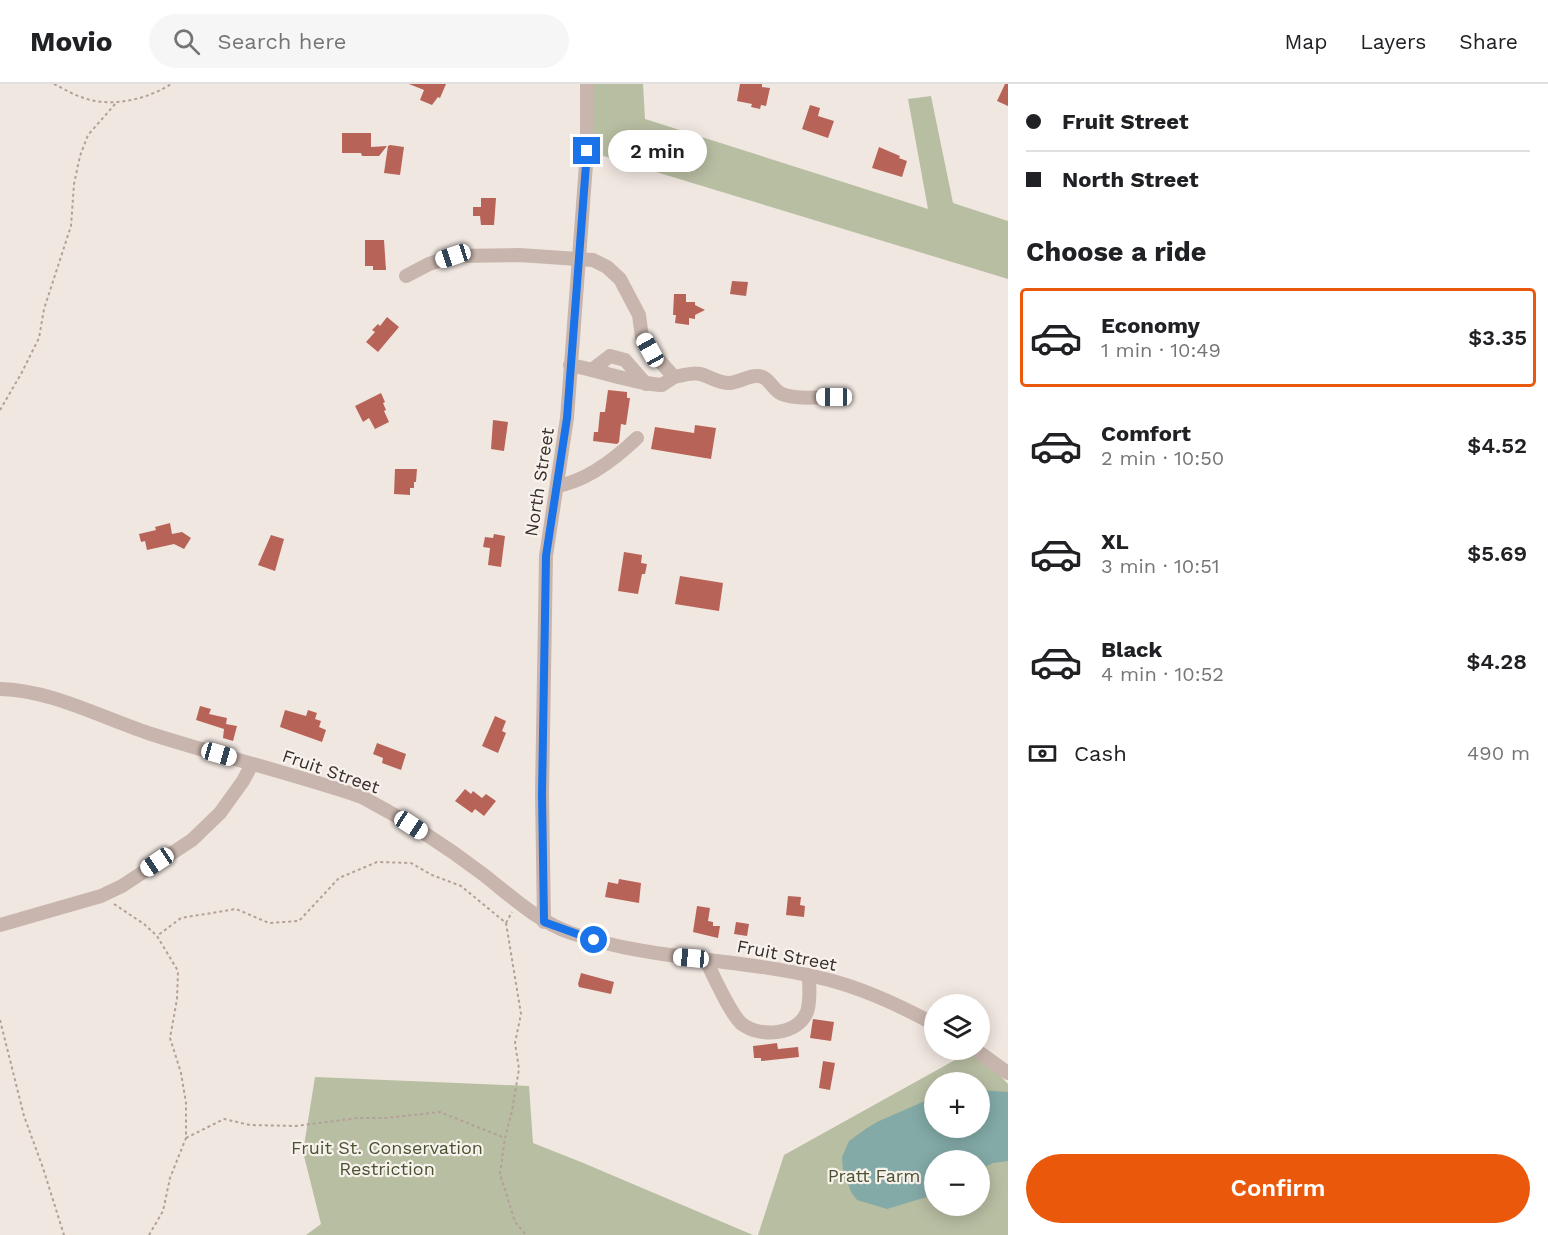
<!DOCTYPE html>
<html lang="en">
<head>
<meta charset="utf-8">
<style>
  :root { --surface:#fff; --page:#f6f6f6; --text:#202124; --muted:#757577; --line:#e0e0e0; --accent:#ea580c }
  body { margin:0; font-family:"Work Sans",sans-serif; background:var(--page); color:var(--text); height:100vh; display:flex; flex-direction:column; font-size:22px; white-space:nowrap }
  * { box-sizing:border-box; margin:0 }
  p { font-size:20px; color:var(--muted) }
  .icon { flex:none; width:33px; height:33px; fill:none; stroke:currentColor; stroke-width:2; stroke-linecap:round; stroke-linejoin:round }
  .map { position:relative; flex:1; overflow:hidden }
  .sheet { display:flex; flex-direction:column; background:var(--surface); width:540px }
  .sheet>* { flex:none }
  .top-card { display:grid; align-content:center; height:132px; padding:0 18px; background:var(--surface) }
  .tools { position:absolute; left:924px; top:910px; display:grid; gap:12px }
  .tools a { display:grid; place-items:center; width:66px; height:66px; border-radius:50%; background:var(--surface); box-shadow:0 3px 15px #0003; font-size:30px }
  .end { position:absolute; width:27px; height:27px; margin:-14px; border:8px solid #1a73e8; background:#fff; box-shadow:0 0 0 3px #fff }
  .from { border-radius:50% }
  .bubble { position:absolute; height:42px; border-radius:21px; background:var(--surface); box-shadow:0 3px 15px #0003; font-size:20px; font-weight:600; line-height:42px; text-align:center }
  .car { position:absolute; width:18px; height:36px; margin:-18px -9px; border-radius:8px; box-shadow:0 0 4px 2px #0007; background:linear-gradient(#fff 24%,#345 0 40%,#fff 0 76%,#345 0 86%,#fff 0) }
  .top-card b { display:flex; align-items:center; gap:21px; height:57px; font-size:22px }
  .top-card b+b { border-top:2px solid var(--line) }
  .top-card i { width:15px; height:15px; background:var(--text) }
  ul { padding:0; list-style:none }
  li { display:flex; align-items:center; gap:18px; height:99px; margin:0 12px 9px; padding:0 6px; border:3px solid transparent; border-radius:6px }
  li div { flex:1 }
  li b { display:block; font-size:22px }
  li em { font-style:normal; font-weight:600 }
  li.current { border-color:var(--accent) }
  li>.icon { width:54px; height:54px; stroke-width:1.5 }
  h2 { padding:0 18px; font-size:27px; line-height:72px }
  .pay { display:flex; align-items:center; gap:15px; height:66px; padding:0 18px; font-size:22px }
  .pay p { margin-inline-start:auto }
  .cta { display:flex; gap:12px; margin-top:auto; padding:12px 18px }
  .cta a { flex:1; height:69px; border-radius:36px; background:var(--accent); color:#fff; font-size:24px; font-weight:600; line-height:69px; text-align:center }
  header { display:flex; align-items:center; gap:36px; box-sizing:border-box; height:84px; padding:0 30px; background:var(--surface); border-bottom:2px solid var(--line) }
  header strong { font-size:28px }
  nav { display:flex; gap:33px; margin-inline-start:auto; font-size:21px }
  .search { width:420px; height:54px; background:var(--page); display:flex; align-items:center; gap:15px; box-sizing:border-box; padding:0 21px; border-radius:33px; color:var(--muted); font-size:22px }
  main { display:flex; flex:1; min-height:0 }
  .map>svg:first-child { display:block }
</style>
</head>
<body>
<header>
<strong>Movio</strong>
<div class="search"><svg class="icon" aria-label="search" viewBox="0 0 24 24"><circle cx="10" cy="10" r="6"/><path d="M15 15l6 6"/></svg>Search here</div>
<nav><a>Map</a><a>Layers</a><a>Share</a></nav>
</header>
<main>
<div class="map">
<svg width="1008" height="1151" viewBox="0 0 1008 1151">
  <rect width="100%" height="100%" fill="#f1e7e1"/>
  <g fill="#b8bea2" fill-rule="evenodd">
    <polygon points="591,0 643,0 645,35 928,125 908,15 931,12 953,119 1008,137 1008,195 587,67"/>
    <path d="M973 966H976L1008 1000V1151H758L784 1071ZM934 999H980V1044H934ZM934 1077H980V1122H934Z"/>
    <polygon points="315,993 529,1002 533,1059 581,1078 753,1151 306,1151 321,1140 303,1068"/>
  </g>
  <polygon fill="#83aaa7" points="980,1006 1008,1008 1008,1077 993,1079 980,1085 980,1077 934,1077 934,1109 930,1112 887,1125 857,1116 851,1108 843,1086 842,1073 849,1057 867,1044 877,1038 934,1013 934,1044 980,1044"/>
  <g fill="#b86357">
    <polygon points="409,0 446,0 440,14 438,13 432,21 420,16 424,6"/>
    <polygon points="740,0 762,0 762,3 770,4 766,22 761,21 760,25 751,23 752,20 737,17"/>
    <polygon points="1005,0 1008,0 1008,22 997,17"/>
    <polygon points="810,21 820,24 818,32 834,37 828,54 802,45"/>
    <polygon points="342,49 371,49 371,63 387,62 379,72 362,72 361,69 342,69"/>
    <polygon points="390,61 404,63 400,91 384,89 388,62"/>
    <polygon points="879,63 900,72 899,74 907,77 902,93 872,84"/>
    <polygon points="481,114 496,114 494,141 481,141 480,132 473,132 473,123 481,123"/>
    <polygon points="365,156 384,156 386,186 373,186 373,182 365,182"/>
    <polygon points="732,197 748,198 746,212 730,210"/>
    <polygon points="674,210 686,210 686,218 695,218 695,221 705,226 695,231 695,235 689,234 689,241 675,239 676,231 673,231"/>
    <polygon points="387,233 399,243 378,268 366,258 375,248 372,246 378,240 380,242"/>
    <polygon points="608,306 627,308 627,314 630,314 626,341 621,340 619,358 617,360 593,357 594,348 598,348 600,328 605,328"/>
    <polygon points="381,309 385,318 383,319 386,326 384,327 389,338 375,345 369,334 363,338 355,322"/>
    <polygon points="493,336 508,338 504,367 491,365"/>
    <polygon points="695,341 716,344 711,375 651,365 655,343 694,349"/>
    <polygon points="395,385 417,385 416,398 414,398 414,404 410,404 410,411 394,410"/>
    <polygon points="170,439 172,450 182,448 191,454 184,465 174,460 147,466 145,457 141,458 139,450 156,446 155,443"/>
    <polygon points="494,450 505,452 501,483 488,481 490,464 483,463 485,453 493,454"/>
    <polygon points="271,451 284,455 275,487 258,481"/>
    <polygon points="624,468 642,471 641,479 647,480 645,490 642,490 638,510 618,507"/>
    <polygon points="680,492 723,499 719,527 675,520"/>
    <polygon points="200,622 211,625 209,630 227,634 226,640 237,642 233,657 223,654 224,645 196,636"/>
    <polygon points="285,626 306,632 308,626 317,629 315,635 321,637 319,643 326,646 322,658 280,643"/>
    <polygon points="495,632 506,637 502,647 506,649 498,669 482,662"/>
    <polygon points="377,659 406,670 401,686 382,679 383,674 373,670"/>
    <polygon points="465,705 471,710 473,707 482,714 486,710 496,717 484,732 475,725 472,729 455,717"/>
    <polygon points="619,795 641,799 639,819 605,813 608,798 618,800"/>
    <polygon points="788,812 801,813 800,821 805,822 804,833 786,831"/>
    <polygon points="697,822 710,824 708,837 713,838 713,842 720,842 718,854 693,848"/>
    <polygon points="736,838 749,840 747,852 734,850"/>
    <polygon points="581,889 614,898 611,910 579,903 578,900"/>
    <polygon points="813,935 834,938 831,957 810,954"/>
    <polygon points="777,959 778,965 798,963 799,973 761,977 761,974 754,974 753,962"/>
    <polygon points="823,977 835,979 830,1006 819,1004"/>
  </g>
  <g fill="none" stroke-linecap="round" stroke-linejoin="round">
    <g stroke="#b3a098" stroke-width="2" stroke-dasharray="3 3" stroke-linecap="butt">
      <path d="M54 0C64 5 74 11 84 14 112 24 148 15 171 0"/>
      <polyline points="0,326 21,290 39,254 44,225 71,142 74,100 80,72 88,51 116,19"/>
      <polyline points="114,820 144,840 157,852"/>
      <polyline points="506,839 512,828"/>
      <polyline points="0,936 24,1032 43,1084 64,1151"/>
      <polyline points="186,1054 224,1035 250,1041 296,1042 358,1034 386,1034 440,1028 505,1054"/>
      <polyline points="149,1151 163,1127 170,1094 186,1054 186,1019 181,989 170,954 177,915 178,887 157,852 181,834 236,825 269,839 299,837 339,794 377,778 411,779 432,791 461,802 506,839 521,930 515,959 519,985 512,1027 505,1054 500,1090 515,1138 526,1151"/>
    </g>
    <g stroke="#c8b6ae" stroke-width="14">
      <path d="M406 192 429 180 453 172 519 171 593 176 607 183 620 195 639 231 642 253 650 266 674 293C685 291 696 287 706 292 714 295 720 299 729 299 739 299 747 292 756 292 769 291 772 306 782 310 798 316 818 313 834 313"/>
      <path d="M570 281C602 287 631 299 662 301L674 293"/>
      <polyline points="593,285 610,272 625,276 646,300"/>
      <path d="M557 402C587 397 615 375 637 354"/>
      <path d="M0 605C51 606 100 633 148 649 219 672 291 689 362 713 404 735 446 762 484 791 512 813 537 837 571 849 651 877 739 874 821 894 861 903 899 921 934 940"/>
      <polyline points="544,838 542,709 546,472 567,334 587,67 587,0"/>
      <polyline points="0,841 101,812 122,802 192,756 220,729 243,697 252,680"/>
      <path d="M705 875C713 890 730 930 742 940 760 954 798 951 807 928 811 916 809 904 809 891"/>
      <polyline points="976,966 1008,989"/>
    </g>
  </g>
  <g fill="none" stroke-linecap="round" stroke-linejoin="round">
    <polyline stroke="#1a73e8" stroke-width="8" points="587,67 567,334 546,472 542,710 544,838 594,856"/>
  </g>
  <g text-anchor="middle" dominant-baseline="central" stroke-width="4.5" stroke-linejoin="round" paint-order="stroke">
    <g font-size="18" fill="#372d2b" stroke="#f8f2ed">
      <text transform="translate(539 398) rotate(-81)">North Street</text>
      <text transform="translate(331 687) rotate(19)">Fruit Street</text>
      <text transform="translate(787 871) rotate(11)">Fruit Street</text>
    </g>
    <g font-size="18" fill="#4a5232" stroke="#f8f2ed">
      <text x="387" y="1063">Fruit St. Conservation<tspan x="387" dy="21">Restriction</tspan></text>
      <text x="874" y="1091">Pratt Farm</text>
    </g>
  </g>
</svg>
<div class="tools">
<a><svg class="icon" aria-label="layers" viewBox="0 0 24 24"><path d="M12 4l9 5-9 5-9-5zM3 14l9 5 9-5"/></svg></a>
<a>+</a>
<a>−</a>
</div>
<i class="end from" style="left:594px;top:856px"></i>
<i class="end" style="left:587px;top:67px"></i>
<div class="bubble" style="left:608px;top:46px;width:99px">2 min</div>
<i class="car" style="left:453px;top:172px;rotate:252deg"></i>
<i class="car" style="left:650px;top:266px;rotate:331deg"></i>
<i class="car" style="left:834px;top:313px;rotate:270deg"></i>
<i class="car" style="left:219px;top:670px;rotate:106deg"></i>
<i class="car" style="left:411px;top:741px;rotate:123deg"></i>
<i class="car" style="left:157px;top:778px;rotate:236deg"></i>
<i class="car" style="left:691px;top:874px;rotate:275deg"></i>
</div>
<section class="sheet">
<div class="top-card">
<b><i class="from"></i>Fruit Street</b>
<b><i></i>North Street</b>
</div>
<h2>Choose a ride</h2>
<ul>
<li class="current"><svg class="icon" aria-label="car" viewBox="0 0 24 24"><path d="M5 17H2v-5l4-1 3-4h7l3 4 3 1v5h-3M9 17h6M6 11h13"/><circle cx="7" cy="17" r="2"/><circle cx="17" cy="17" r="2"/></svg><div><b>Economy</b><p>1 min · 10:49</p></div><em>$3.35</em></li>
<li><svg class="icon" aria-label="car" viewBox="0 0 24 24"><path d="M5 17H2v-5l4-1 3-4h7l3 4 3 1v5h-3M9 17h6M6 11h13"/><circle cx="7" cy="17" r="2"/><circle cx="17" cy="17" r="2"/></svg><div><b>Comfort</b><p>2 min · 10:50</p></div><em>$4.52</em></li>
<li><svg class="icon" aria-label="car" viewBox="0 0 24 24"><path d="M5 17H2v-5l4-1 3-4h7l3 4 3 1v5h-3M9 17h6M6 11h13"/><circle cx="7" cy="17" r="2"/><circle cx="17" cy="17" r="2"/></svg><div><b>XL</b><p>3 min · 10:51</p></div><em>$5.69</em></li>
<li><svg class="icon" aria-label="car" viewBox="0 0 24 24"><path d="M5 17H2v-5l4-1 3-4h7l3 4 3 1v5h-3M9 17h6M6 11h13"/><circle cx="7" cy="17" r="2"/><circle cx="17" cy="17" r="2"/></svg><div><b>Black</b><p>4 min · 10:52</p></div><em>$4.28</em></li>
</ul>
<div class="pay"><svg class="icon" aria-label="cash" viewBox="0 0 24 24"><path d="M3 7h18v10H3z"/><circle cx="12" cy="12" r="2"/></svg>Cash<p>490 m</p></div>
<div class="cta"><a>Confirm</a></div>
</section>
</main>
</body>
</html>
